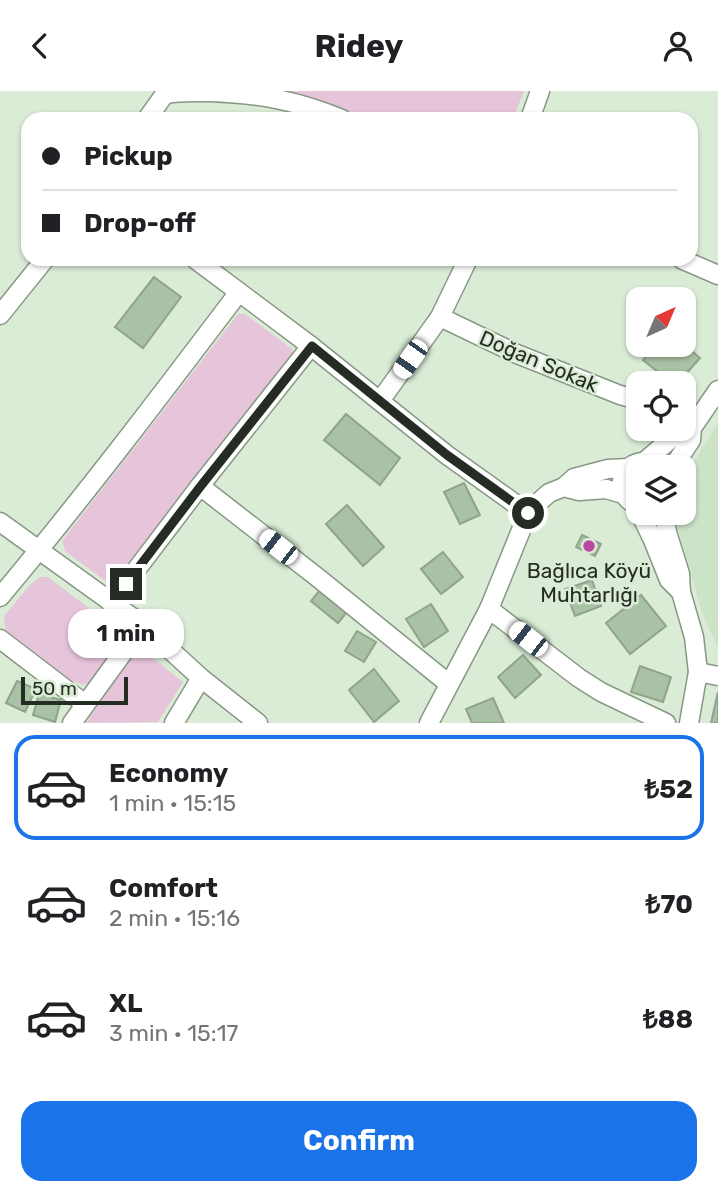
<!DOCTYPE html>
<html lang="en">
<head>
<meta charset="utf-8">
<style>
  :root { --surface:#fff; --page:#f6f6f6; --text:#202124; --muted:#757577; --line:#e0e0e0; --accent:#1a73e8 }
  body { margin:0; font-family:Rubik,sans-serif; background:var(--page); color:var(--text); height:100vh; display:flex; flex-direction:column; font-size:26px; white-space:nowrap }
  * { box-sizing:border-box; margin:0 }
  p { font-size:23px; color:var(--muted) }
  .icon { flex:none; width:38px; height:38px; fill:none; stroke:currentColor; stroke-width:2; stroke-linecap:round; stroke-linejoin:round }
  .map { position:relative; height:632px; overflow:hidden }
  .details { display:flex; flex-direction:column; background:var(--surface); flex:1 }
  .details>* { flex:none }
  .hud { position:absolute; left:21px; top:21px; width:677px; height:154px; border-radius:21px; box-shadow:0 2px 5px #0004; display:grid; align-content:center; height:154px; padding:0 21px; background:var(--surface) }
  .needle { width:46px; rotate:44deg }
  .tools { position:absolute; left:626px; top:196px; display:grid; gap:14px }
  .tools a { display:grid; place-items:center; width:70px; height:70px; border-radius:14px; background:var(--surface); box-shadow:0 2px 5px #0004; font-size:35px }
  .scale { position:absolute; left:21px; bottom:18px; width:107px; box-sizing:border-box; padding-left:7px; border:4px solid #252c24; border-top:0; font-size:19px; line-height:24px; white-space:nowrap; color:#252c24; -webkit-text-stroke:5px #daecd6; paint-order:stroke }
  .end { position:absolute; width:32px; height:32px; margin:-16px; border:9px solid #252c24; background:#fff; box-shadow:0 0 0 4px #fff }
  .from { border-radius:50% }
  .bubble { position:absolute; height:49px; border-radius:21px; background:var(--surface); box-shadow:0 2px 5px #0004; font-size:23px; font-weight:700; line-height:49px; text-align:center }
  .car { position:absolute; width:21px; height:42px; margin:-21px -10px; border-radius:9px; box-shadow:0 0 5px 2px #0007; background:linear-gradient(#fff 24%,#345 0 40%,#fff 0 76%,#345 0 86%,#fff 0) }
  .hud b { display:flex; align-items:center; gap:24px; height:66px; font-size:26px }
  .hud b+b { border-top:2px solid var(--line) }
  .hud i { width:18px; height:18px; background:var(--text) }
  ul { padding:12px 0 0; list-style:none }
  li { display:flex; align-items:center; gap:21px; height:105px; margin:0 14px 10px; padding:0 7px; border:4px solid transparent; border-radius:21px }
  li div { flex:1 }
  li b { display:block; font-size:26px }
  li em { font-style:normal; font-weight:700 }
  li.current { border-color:var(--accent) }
  li>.icon { width:63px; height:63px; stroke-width:1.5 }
  .primary-button { display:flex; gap:14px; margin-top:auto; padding:14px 21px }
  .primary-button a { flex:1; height:80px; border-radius:21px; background:var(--accent); color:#fff; font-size:28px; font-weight:700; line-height:80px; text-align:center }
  header { display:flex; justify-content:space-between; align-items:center; height:91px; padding:0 21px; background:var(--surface); font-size:32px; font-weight:700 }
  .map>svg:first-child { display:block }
</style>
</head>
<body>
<header><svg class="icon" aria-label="back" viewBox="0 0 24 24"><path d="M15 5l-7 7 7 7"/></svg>Ridey<svg class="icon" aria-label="person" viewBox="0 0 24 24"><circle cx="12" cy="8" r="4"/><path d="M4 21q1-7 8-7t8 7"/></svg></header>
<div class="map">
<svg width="718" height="632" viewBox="0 0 718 632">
  <rect width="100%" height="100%" fill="#daecd6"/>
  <polygon fill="#cce3c7" points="718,332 718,556 702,522 676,430 678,422 684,422 684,398 691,375"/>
  <g fill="#e6c5db">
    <polygon points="282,0 524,0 513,28 373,28 294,2"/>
    <polygon points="238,223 245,223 292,258 292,265 117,493 112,495 65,460 62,450"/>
    <polygon points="40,486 48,486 119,540 122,545 121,553 92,591 84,594 69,589 6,543 4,525 29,495"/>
    <polygon points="144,560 183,591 158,631 86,632 134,561"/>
  </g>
  <g fill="#a9c1a4" stroke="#91a28d" stroke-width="2">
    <polygon points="154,186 181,206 143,257 115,236"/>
    <polygon points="684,253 700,267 678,292 672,292 643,269 656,254"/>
    <polygon points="346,323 400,367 380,394 324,349"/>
    <polygon points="464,392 480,424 460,433 444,401"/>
    <polygon points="347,414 384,456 363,475 326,433"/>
    <polygon points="582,444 601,453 595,465 576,456"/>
    <polygon points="443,461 463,486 441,503 421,478"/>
    <polygon points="592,489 601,515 575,525 565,498"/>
    <polygon points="320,499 347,521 338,532 311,510"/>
    <polygon points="641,504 666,535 630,563 606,532"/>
    <polygon points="431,513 448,540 424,556 406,528"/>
    <polygon points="357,540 376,551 364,571 345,560"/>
    <polygon points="523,564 541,584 515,607 498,586"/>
    <polygon points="640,575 671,586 663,611 631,601"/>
    <polygon points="374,578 399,610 374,631 349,599"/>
    <polygon points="17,590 36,598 25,621 6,612"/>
    <polygon points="718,601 718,632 711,632"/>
    <polygon points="39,603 61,609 55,631 33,624"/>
    <polygon points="493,607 504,632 472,632 466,618"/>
  </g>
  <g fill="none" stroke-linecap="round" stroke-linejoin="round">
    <defs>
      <g id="minor">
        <path d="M166 3C181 0 194 1 209 1 260 3 295 9 342 28"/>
        <polyline points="147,28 167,0"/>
        <polyline points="530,28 540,0"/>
        <polyline points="195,168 311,255 447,364 528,422"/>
        <polyline points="681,168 718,184"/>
        <polyline points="0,224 45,168"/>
        <polyline points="440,226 517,263 620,304 639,309"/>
        <polyline points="380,310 440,226 468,168"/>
        <polyline points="644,371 680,340 692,337"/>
        <polyline points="673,376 691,349 692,337 718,299"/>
        <polyline points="200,395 311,255"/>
        <polyline points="564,396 579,400 606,398 623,403"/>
        <path d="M639 415C604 402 628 356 658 376"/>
        <polyline points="640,422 653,449 669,489 681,501"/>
        <polyline points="664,422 667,441 680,483 681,501 694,546 698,581 689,632"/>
        <polyline points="0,431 143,534 201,587 258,632"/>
        <path d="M0 506C83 407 161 304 239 201"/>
        <polyline points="111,512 200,395 317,486 449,593"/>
        <polyline points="489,518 579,587 601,601 666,632"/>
        <polyline points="0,548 85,613"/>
        <polyline points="698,581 718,585"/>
        <polyline points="72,632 143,534"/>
        <polyline points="174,632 201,587"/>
        <polyline points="429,632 489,518 528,422 540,410 549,402 564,396 574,387 608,378 628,377"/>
      </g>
    </defs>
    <use href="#minor" stroke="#879884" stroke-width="21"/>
    <use href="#minor" stroke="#fff" stroke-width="18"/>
  </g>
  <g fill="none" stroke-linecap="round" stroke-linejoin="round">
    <polyline stroke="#252c24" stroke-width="9" points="126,493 200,396 312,255 447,364 528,422"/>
  </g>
  <circle fill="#ba47a0" stroke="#daecd6" stroke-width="2.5" cx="589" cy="455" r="7"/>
  <g text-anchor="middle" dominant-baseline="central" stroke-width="5" stroke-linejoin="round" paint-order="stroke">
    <g font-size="21" fill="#252c24" stroke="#daecd6">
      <text transform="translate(539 270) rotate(23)">Doğan Sokak</text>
    </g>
    <g font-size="21" fill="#252c24" stroke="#daecd6">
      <text x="589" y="479">Bağlıca Köyü<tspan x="589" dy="24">Muhtarlığı</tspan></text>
    </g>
  </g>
</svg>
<div class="tools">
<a><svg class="needle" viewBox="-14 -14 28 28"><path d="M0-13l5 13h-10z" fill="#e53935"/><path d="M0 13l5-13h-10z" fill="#757577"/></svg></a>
<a><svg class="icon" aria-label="locate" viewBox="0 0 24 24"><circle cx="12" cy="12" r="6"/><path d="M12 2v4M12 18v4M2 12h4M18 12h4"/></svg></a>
<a><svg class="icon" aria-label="layers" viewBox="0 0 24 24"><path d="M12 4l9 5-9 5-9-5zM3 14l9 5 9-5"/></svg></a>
</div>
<div class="scale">50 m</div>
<i class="end from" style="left:528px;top:422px"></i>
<i class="end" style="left:126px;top:493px"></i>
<div class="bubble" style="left:68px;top:518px;width:116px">1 min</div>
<i class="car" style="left:410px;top:268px;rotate:215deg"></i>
<i class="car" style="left:278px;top:456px;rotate:308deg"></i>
<i class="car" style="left:528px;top:548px;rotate:308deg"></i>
<div class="hud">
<b><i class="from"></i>Pickup</b>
<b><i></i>Drop-off</b>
</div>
</div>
<section class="details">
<ul>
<li class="current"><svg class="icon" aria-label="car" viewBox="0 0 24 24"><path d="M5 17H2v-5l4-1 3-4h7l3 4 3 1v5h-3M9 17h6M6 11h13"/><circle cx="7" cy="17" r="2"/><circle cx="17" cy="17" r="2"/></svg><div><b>Economy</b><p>1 min · 15:15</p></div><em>₺52</em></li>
<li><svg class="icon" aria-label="car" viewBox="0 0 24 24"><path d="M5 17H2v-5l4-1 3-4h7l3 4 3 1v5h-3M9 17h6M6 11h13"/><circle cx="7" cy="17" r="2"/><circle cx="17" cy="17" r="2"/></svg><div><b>Comfort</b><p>2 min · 15:16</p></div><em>₺70</em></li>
<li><svg class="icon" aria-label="car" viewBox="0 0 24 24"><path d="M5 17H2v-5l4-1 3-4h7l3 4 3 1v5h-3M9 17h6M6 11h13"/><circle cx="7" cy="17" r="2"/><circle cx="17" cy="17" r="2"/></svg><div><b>XL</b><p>3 min · 15:17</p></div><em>₺88</em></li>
</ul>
<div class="primary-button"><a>Confirm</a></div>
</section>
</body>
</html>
